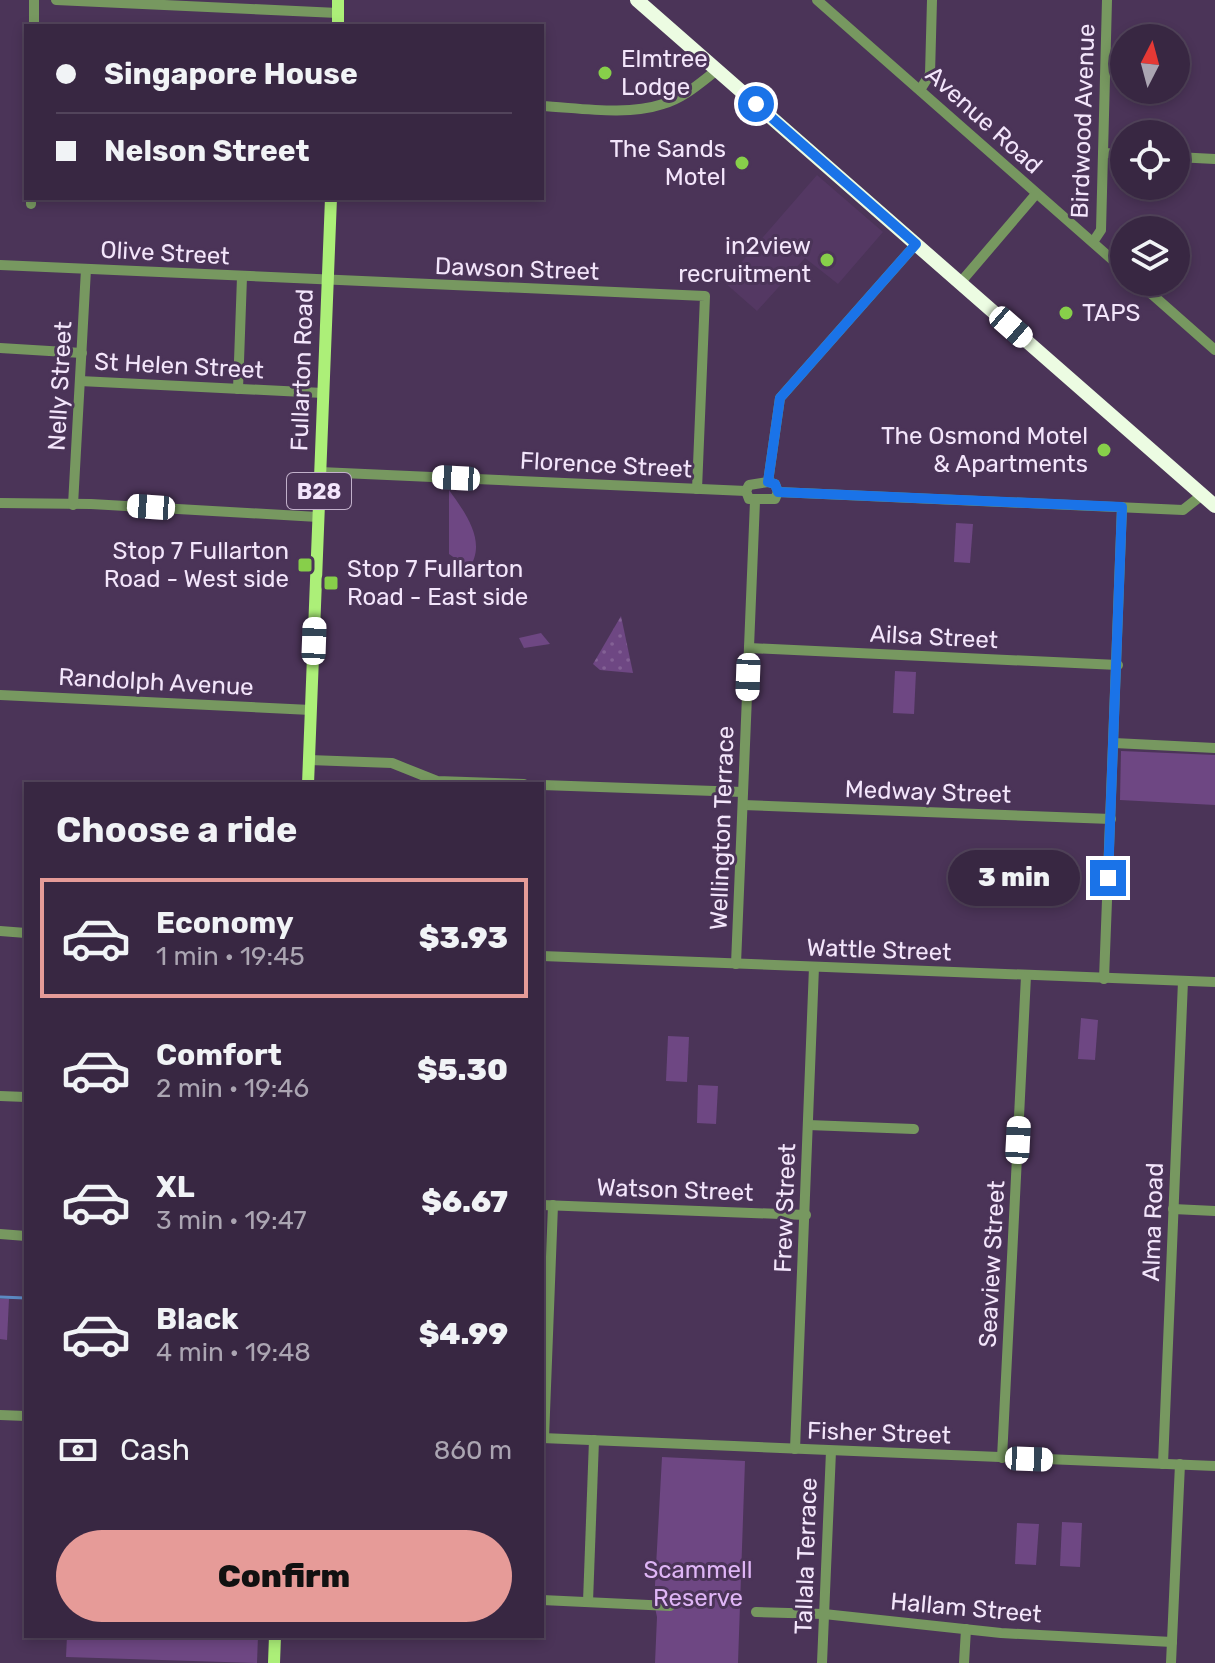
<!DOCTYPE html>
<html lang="en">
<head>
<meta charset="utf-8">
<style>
  :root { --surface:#382742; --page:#3f2f49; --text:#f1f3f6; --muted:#aba5b2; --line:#52445b; --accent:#e69b98 }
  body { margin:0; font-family:Rubik,sans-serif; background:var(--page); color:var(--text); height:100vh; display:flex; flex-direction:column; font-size:30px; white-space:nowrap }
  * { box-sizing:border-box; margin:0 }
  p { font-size:26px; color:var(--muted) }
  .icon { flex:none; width:44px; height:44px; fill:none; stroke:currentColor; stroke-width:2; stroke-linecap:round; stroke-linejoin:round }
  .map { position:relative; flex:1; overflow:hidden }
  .sheet { position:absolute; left:24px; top:782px; width:520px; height:856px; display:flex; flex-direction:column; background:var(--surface); border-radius:0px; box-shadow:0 4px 12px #0003,0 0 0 2px var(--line) }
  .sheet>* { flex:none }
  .banner { position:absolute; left:24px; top:24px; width:520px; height:176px; border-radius:0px; box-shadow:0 4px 12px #0003,0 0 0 2px var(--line); display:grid; align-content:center; height:176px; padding:0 32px; background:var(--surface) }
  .needle { width:52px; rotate:6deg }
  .fabs { position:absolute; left:1110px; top:24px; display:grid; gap:16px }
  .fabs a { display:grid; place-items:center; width:80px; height:80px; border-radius:50%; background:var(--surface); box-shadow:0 4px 12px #0003,0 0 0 2px var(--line); font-size:40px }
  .end { position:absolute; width:36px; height:36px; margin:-18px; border:10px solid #1a73e8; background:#fff; box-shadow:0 0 0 4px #fff }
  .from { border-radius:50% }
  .bubble { position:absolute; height:56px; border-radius:28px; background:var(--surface); box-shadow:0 4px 12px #0003,0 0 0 2px var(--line); font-size:26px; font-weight:800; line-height:56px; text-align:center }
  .car { position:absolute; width:24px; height:48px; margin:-24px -12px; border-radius:10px; box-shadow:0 0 6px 2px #0007; background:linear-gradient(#fff 24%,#345 0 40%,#fff 0 76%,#345 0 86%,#fff 0) }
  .banner b { display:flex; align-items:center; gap:28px; height:76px; font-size:30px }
  .banner b+b { border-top:2px solid var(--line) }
  .banner i { width:20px; height:20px; background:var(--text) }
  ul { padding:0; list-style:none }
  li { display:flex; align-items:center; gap:24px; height:120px; margin:0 16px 12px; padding:0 16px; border:4px solid transparent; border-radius:0px }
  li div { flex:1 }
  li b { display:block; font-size:30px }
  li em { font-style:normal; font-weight:800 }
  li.active { border-color:var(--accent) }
  li>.icon { width:72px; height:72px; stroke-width:1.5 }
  h2 { padding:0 32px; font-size:36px; line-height:96px }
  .pay { display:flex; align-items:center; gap:20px; height:88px; padding:0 32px; font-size:30px }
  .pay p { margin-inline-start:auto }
  .action { display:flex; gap:16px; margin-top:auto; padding:16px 32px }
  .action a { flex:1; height:92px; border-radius:48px; background:var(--accent); color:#111; font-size:32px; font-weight:800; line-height:92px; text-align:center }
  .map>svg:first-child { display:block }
</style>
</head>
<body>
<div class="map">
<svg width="1215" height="1663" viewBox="0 0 1215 1663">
  <defs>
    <pattern id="garden-dots" width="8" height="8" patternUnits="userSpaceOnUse" patternTransform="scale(2)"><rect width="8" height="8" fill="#6e4783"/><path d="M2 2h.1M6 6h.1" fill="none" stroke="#836195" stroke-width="1.8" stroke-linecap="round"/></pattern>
  </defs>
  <rect width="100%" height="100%" fill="#4b3458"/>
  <polygon fill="#543863" points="817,175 883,232 838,284 805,258 757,311 724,282"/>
  <g fill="#6e4783">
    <path d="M449 490C464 511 488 542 469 568L449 554Z"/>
    <polygon points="956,523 973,524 970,563 954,562"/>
    <polygon points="541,633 550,644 524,648 519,638"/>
    <polygon points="895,671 916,672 914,714 893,713"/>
    <polygon points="1121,751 1215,755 1215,805 1120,800"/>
    <polygon points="1023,866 1040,867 1037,901 1021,901"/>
    <polygon points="1081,1018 1098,1020 1095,1060 1078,1059"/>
    <polygon points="668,1036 689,1037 687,1082 666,1081"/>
    <polygon points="698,1085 718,1086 716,1124 697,1123"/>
    <polygon points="0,1299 9,1299 7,1340 0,1339"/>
    <polygon points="662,1457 745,1461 738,1663 655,1663 657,1617 654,1603"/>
    <polygon points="1062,1522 1082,1523 1080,1567 1060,1566"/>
    <polygon points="1017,1523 1039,1524 1036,1565 1015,1564"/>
    <polygon points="67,1636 258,1636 257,1663 66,1657"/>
  </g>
  <polygon fill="url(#garden-dots)" points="621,616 633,673 600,670 593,664"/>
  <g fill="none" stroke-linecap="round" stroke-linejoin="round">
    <polyline stroke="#5c89c2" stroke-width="3" points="0,1297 26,1298"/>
    <g stroke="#779860" stroke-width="10">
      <polyline points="56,0 338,13"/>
      <polyline points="817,0 1124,270"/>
      <polyline points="34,26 34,0"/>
      <polyline points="920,90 930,74 932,0"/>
      <path d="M542 106C580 108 627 116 663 104 684 98 700 83 717 70"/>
      <polyline points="1103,153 1124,154"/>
      <polyline points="1176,157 1215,159"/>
      <polyline points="31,204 31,198"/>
      <polyline points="1093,242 1101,230 1107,0"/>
      <polyline points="0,265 705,296 697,489"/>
      <polyline points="1138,282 1215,350"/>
      <polyline points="960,283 1036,194"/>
      <polyline points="0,348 82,353"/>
      <polyline points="80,381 323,393"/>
      <polyline points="238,389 242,277"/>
      <polyline points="320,472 746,491"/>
      <polyline points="768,482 780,398 916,244"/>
      <polygon points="768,482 775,484 778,492 775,499 749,499 746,491 749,485"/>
      <polyline points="778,492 1183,510 1202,495"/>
      <polyline points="0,503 91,504 318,517"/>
      <polyline points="73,505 86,269"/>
      <polyline points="749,648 1118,665"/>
      <polyline points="0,695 311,710"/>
      <polyline points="1114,743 1215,748"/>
      <polyline points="309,760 392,763 437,781 524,784"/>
      <polyline points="542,785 743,792"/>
      <polyline points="743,805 1111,819"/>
      <polyline points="0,931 26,933"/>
      <polyline points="542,956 1215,982"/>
      <polyline points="736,964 755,501"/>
      <polyline points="1104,979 1122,507"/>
      <polyline points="0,1096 26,1097"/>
      <polyline points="808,1125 914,1129"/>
      <polyline points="542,1205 806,1215"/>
      <polyline points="1173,1209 1215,1211"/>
      <polyline points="0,1234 26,1236"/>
      <polyline points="0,1415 26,1416"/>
      <polyline points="542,1438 1215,1466"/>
      <polyline points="544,1438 553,1205"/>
      <polyline points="795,1449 814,967"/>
      <polyline points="1002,1458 1026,976"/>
      <polyline points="1163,1464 1183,981"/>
      <polyline points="542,1600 670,1606"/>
      <polyline points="588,1602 594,1440"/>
      <polyline points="756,1612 824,1614 1001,1633 1172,1642"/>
      <polyline points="822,1663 831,1451"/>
      <polyline points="964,1663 966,1629"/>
      <polyline points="1171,1663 1180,1464"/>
    </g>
    <g stroke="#acef78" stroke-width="12">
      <polyline points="338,26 338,0"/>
      <polyline points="308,784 331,198"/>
      <polyline points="274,1663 275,1636"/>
    </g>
    <polyline stroke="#ecfce2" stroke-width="14" points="637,0 1215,506"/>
  </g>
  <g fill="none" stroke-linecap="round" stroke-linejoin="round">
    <polyline stroke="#1a73e8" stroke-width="10" points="756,104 916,244 780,398 768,482 775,484 778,492 1122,507 1108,878"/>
  </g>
  <g fill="#87cf4a" stroke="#4b3458" stroke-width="3">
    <circle cx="605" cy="73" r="8"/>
    <circle cx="742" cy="163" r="8"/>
    <circle cx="827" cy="260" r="8"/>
    <circle cx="1066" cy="313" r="8"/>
    <circle cx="1104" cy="450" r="8"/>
    <rect x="297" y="557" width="16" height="16" rx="4"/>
    <rect x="323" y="575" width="16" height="16" rx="4"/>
  </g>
  <g text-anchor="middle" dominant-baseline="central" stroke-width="6" stroke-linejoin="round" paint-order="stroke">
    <rect fill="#4b3458" stroke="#c1b0ca" stroke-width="2" x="287" y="473" width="64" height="36" rx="6"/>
    <g font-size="22" font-weight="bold" fill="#f3e5fb">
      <text x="319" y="491">B28</text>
    </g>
    <g font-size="24" fill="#f3e5fb" stroke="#4b3458" text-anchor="end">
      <text x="621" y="59" text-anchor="start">Elmtree<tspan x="621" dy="28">Lodge</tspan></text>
      <text x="726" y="149">The Sands<tspan x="726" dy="28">Motel</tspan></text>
      <text x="811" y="246">in2view<tspan x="811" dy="28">recruitment</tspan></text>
      <text x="1082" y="313" text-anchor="start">TAPS</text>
      <text x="1088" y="436">The Osmond Motel<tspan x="1088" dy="28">&amp; Apartments</tspan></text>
      <text x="289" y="551">Stop 7 Fullarton<tspan x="289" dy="28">Road - West side</tspan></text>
      <text x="347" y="569" text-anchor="start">Stop 7 Fullarton<tspan x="347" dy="28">Road - East side</tspan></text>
    </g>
    <g font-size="24" fill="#f3e5fb" stroke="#4b3458">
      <text transform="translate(984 120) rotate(42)">Avenue Road</text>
      <text transform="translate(1083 121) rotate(-88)">Birdwood Avenue</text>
      <text transform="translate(165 253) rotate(3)">Olive Street</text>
      <text transform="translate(517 269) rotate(2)">Dawson Street</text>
      <text transform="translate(179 366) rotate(3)">St Helen Street</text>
      <text transform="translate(302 370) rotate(-88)">Fullarton Road</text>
      <text transform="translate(60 386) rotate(-87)">Nelly Street</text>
      <text transform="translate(606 465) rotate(3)">Florence Street</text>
      <text transform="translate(934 637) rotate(3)">Ailsa Street</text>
      <text transform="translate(156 682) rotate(3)">Randolph Avenue</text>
      <text transform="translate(928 792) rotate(2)">Medway Street</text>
      <text transform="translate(722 828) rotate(-88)">Wellington Terrace</text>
      <text transform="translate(879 950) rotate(2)">Wattle Street</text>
      <text transform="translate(675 1190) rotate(2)">Watson Street</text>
      <text transform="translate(785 1208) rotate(-88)">Frew Street</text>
      <text transform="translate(1153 1222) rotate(-88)">Alma Road</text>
      <text transform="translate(992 1264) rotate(-87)">Seaview Street</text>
      <text transform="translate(879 1433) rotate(2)">Fisher Street</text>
      <text transform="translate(806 1556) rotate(-88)">Tallala Terrace</text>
      <text transform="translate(966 1608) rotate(5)">Hallam Street</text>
    </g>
    <g font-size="24" fill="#dfb5f6" stroke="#4b3458">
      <text x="698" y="1570">Scammell<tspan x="698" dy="28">Reserve</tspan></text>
    </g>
  </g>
</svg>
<div class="fabs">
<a><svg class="needle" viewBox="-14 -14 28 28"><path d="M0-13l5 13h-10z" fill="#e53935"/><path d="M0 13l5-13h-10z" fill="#aba5b2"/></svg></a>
<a><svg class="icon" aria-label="locate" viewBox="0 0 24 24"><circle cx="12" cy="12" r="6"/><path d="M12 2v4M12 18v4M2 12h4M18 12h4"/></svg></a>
<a><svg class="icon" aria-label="layers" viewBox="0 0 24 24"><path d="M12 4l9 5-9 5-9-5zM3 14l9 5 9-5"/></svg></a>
</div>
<i class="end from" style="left:756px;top:104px"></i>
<i class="end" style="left:1108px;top:878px"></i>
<div class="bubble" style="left:948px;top:850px;width:132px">3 min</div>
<i class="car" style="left:1011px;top:327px;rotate:131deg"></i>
<i class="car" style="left:456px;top:478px;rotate:273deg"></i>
<i class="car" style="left:151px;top:507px;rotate:274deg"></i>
<i class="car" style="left:314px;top:641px;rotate:2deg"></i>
<i class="car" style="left:748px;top:677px;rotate:182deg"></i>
<i class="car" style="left:1018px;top:1140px;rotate:3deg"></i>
<i class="car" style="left:1029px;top:1459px;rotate:92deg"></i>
<div class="banner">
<b><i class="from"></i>Singapore House</b>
<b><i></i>Nelson Street</b>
</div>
<section class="sheet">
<h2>Choose a ride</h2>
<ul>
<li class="active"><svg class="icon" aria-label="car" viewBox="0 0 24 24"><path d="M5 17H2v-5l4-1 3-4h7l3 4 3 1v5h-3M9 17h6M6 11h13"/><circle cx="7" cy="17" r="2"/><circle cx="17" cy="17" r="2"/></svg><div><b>Economy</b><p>1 min · 19:45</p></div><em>$3.93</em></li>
<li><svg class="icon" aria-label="car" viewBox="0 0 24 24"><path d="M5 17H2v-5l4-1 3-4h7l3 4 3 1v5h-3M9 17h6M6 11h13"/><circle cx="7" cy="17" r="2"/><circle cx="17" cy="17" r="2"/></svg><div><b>Comfort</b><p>2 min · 19:46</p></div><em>$5.30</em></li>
<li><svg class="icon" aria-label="car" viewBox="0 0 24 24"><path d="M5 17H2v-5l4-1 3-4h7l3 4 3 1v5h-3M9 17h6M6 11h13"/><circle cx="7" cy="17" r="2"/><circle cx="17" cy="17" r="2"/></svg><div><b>XL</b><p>3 min · 19:47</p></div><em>$6.67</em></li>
<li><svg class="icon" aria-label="car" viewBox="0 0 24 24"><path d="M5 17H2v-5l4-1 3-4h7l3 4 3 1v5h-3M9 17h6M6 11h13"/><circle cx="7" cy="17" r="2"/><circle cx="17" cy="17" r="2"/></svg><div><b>Black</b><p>4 min · 19:48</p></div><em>$4.99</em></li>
</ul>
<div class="pay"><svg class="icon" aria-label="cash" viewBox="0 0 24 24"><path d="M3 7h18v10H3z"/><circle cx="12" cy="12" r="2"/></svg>Cash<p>860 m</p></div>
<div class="action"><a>Confirm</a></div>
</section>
</div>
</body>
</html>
